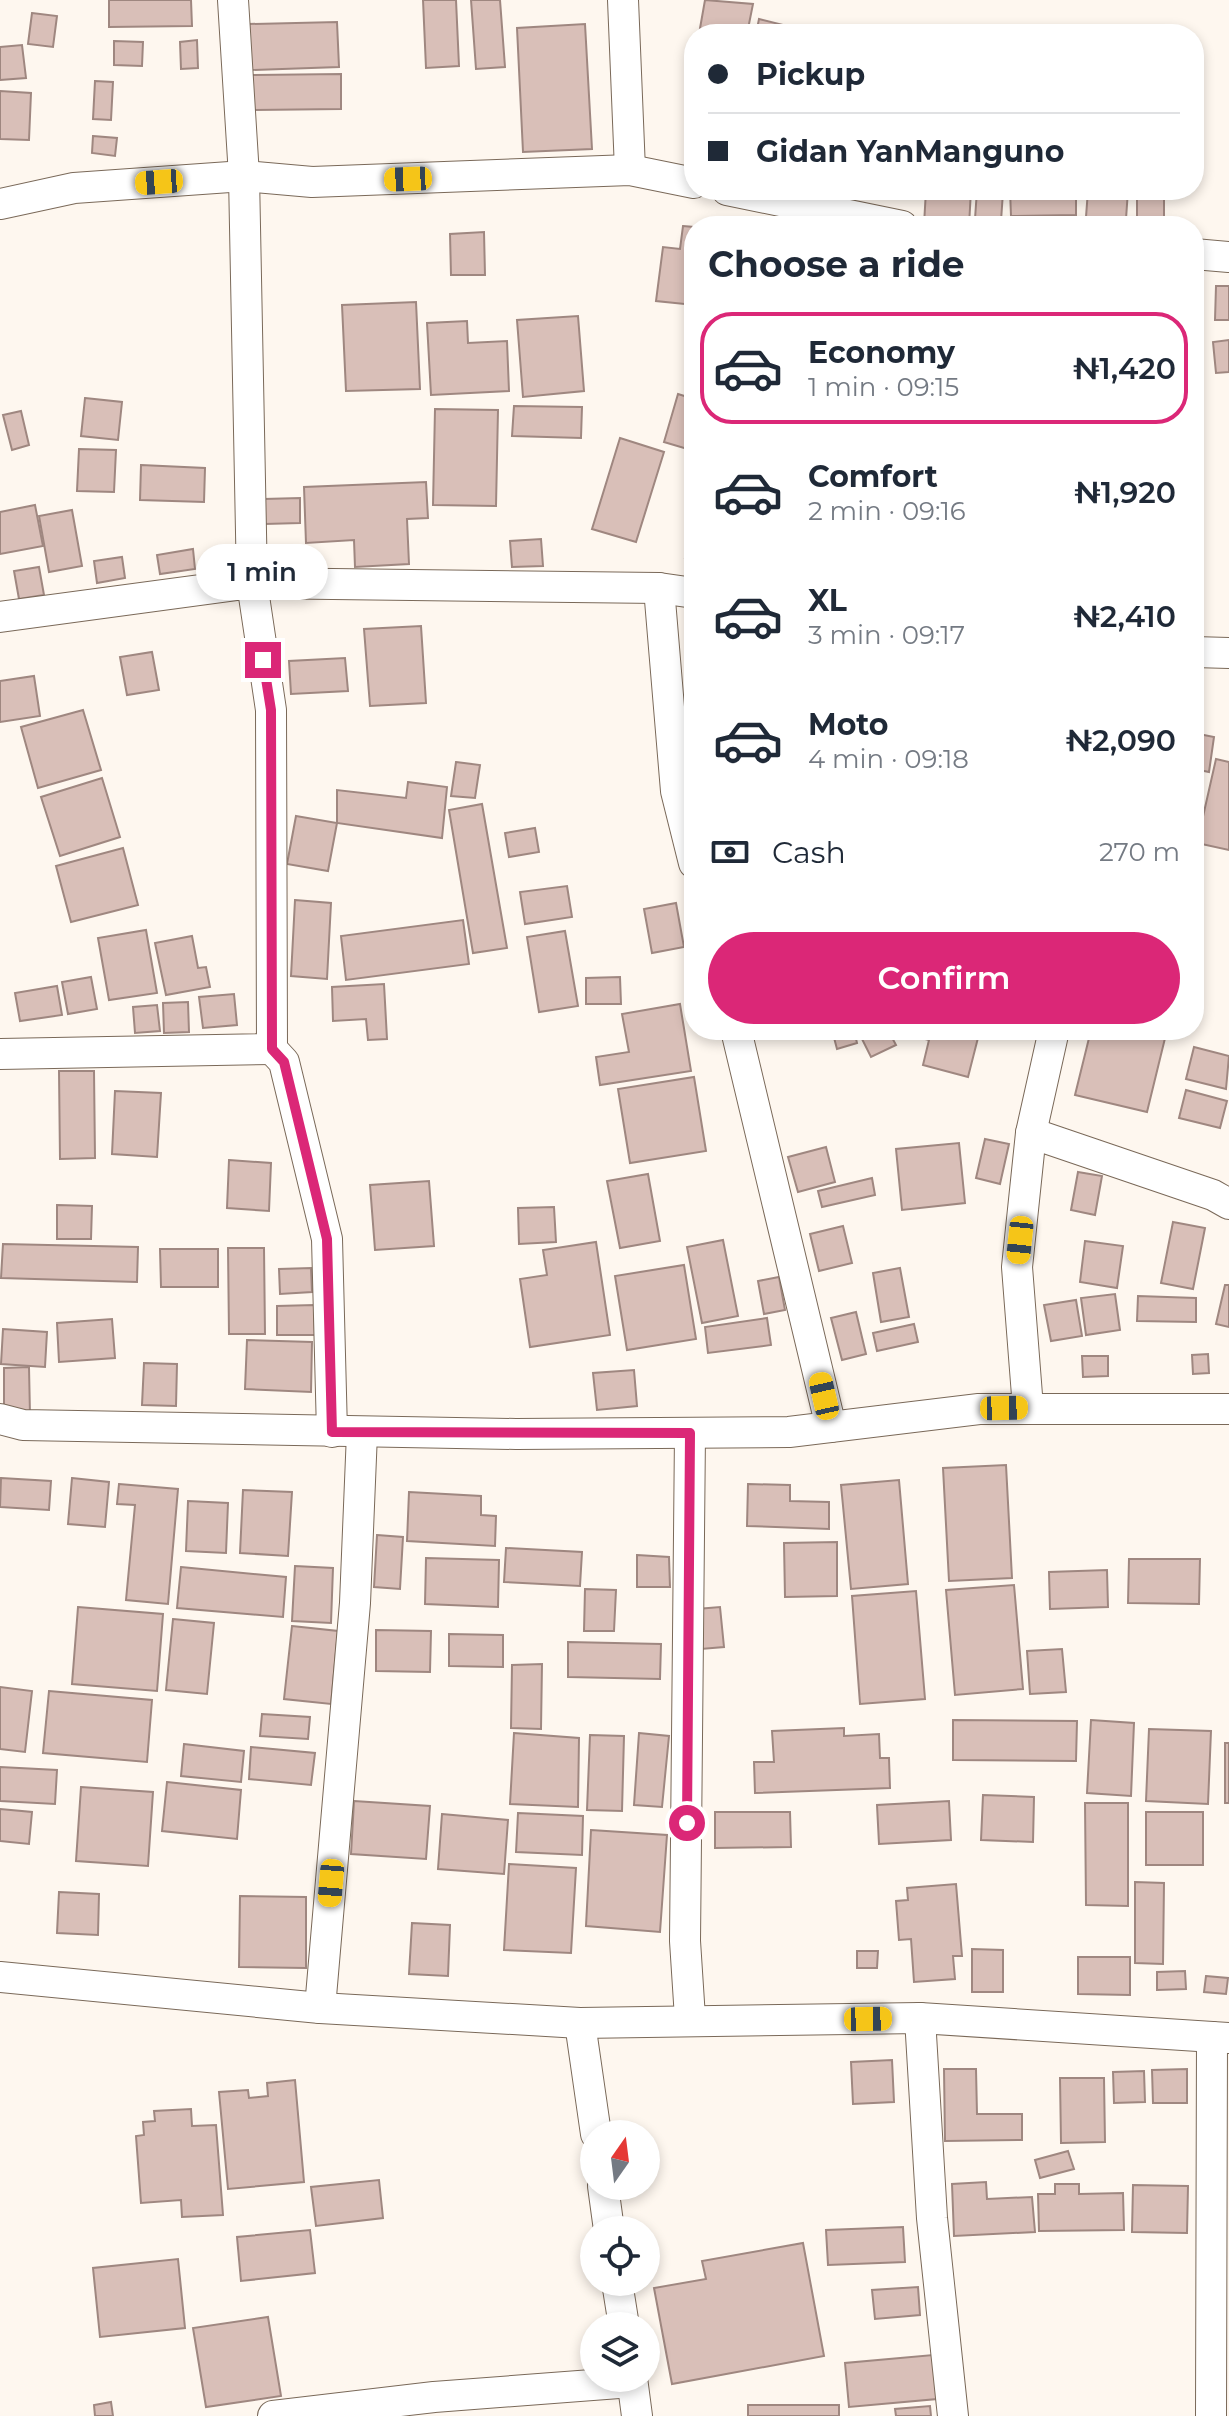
<!DOCTYPE html>
<html lang="en">
<head>
<meta charset="utf-8">
<style>
  :root { --surface:#fff; --page:#f2f2f3; --text:#1f2937; --muted:#747a83; --line:#e0e1e3; --accent:#db2777 }
  body { margin:0; font-family:Montserrat,sans-serif; background:var(--page); color:var(--text); height:100vh; display:flex; flex-direction:column; font-size:30px; white-space:nowrap }
  * { box-sizing:border-box; margin:0 }
  p { font-size:26px; color:var(--muted) }
  .icon { flex:none; width:44px; height:44px; fill:none; stroke:currentColor; stroke-width:2; stroke-linecap:round; stroke-linejoin:round }
  .map { position:relative; flex:1; overflow:hidden }
  .drawer { position:absolute; left:684px; top:216px; width:520px; height:824px; display:flex; flex-direction:column; background:var(--surface); border-radius:32px; box-shadow:0 4px 12px #0003 }
  .drawer>* { flex:none }
  .guide { position:absolute; left:684px; top:24px; width:520px; height:176px; border-radius:32px; box-shadow:0 4px 12px #0003; display:grid; align-content:center; height:176px; padding:0 24px; background:var(--surface) }
  .needle { width:52px; rotate:14deg }
  .buttons { position:absolute; left:580px; top:2120px; display:grid; gap:16px }
  .buttons a { display:grid; place-items:center; width:80px; height:80px; border-radius:50%; background:var(--surface); box-shadow:0 4px 12px #0003; font-size:40px }
  .end { position:absolute; width:36px; height:36px; margin:-18px; border:10px solid #db2777; background:#fff; box-shadow:0 0 0 4px #fff }
  .from { border-radius:50% }
  .bubble { position:absolute; height:56px; border-radius:28px; background:var(--surface); box-shadow:0 4px 12px #0003; font-size:26px; font-weight:600; line-height:56px; text-align:center }
  .car { position:absolute; width:24px; height:48px; margin:-24px -12px; border-radius:10px; box-shadow:0 0 6px 2px #0007; background:linear-gradient(#f5c518 24%,#345 0 40%,#f5c518 0 76%,#345 0 86%,#f5c518 0) }
  .guide b { display:flex; align-items:center; gap:28px; height:76px; font-size:30px }
  .guide b+b { border-top:2px solid var(--line) }
  .guide i { width:20px; height:20px; background:var(--text) }
  ul { padding:0; list-style:none }
  li { display:flex; align-items:center; gap:24px; height:112px; margin:0 16px 12px; padding:0 8px; border:4px solid transparent; border-radius:32px }
  li div { flex:1 }
  li b { display:block; font-size:30px }
  li em { font-style:normal; font-weight:600 }
  li.active { border-color:var(--accent) }
  li>.icon { width:72px; height:72px; stroke-width:1.5 }
  h2 { padding:0 24px; font-size:36px; line-height:96px }
  .pay { display:flex; align-items:center; gap:20px; height:88px; padding:0 24px; font-size:30px }
  .pay p { margin-inline-start:auto }
  .cta { display:flex; gap:16px; margin-top:auto; padding:16px 24px }
  .cta a { flex:1; height:92px; border-radius:48px; background:var(--accent); color:#fff; font-size:32px; font-weight:600; line-height:92px; text-align:center }
  .map>svg:first-child { display:block }
</style>
</head>
<body>
<div class="map">
<svg width="1229" height="2416" viewBox="0 0 1229 2416">
  <rect width="100%" height="100%" fill="#fef7ef"/>
  <g fill="#d9bfb8" stroke="#9f8780" stroke-width="2">
    <polygon points="109,0 191,0 192,26 109,27"/>
    <polygon points="423,0 456,0 459,66 426,68"/>
    <polygon points="471,0 500,0 505,67 476,69"/>
    <polygon points="705,0 753,4 747,34 699,34"/>
    <polygon points="32,13 57,16 53,47 28,44"/>
    <polygon points="759,19 803,30 802,34 756,34"/>
    <polygon points="337,22 339,67 251,70 249,24"/>
    <polygon points="585,24 592,149 523,152 517,28"/>
    <polygon points="197,40 198,68 181,69 180,42"/>
    <polygon points="114,41 143,42 142,66 114,65"/>
    <polygon points="22,45 26,78 0,80 0,47"/>
    <polygon points="341,74 341,109 251,110 251,75"/>
    <polygon points="95,81 113,82 111,120 93,119"/>
    <polygon points="0,91 31,93 29,140 0,139"/>
    <polygon points="93,136 117,138 115,156 92,153"/>
    <polygon points="804,190 847,190 846,200 803,195"/>
    <polygon points="926,190 971,190 969,226 924,225"/>
    <polygon points="977,190 1003,192 1001,221 975,219"/>
    <polygon points="1010,190 1076,190 1076,215 1011,216"/>
    <polygon points="1088,190 1128,190 1126,219 1086,217"/>
    <polygon points="1137,190 1164,190 1164,222 1137,221"/>
    <polygon points="683,226 694,227 694,305 656,301 663,247 680,249"/>
    <polygon points="484,232 485,275 451,275 450,234"/>
    <polygon points="1216,286 1229,286 1229,320 1215,320"/>
    <polygon points="416,302 420,389 346,391 342,305"/>
    <polygon points="578,316 584,391 523,397 517,320"/>
    <polygon points="467,321 468,343 507,341 509,391 431,395 427,323"/>
    <polygon points="1229,340 1229,372 1216,373 1213,342"/>
    <polygon points="678,394 694,399 694,451 664,442"/>
    <polygon points="85,398 122,402 118,440 81,436"/>
    <polygon points="514,406 582,407 581,438 512,436"/>
    <polygon points="435,409 498,410 496,506 433,505"/>
    <polygon points="21,411 29,445 12,450 3,415"/>
    <polygon points="620,438 664,452 636,542 592,529"/>
    <polygon points="79,449 116,450 114,492 77,491"/>
    <polygon points="141,465 205,468 204,502 140,500"/>
    <polygon points="426,482 428,518 407,519 409,564 355,567 354,540 306,543 304,487"/>
    <polygon points="300,498 300,523 265,524 264,499"/>
    <polygon points="35,505 43,546 0,554 0,512"/>
    <polygon points="72,510 82,566 49,572 39,516"/>
    <polygon points="694,516 694,560 685,558"/>
    <polygon points="541,539 543,566 512,567 510,541"/>
    <polygon points="193,549 195,569 160,574 157,555"/>
    <polygon points="122,557 125,578 97,583 94,561"/>
    <polygon points="39,567 44,595 19,599 14,571"/>
    <polygon points="421,626 426,703 370,706 364,629"/>
    <polygon points="690,634 694,634 694,696 689,696"/>
    <polygon points="152,652 159,690 127,695 120,657"/>
    <polygon points="345,658 348,691 291,694 289,661"/>
    <polygon points="34,676 40,716 0,722 0,681"/>
    <polygon points="83,710 101,770 38,788 21,727"/>
    <polygon points="1194,733 1214,737 1209,772 1194,769"/>
    <polygon points="1216,759 1229,762 1229,850 1197,843"/>
    <polygon points="456,762 480,765 475,798 451,796"/>
    <polygon points="102,778 120,837 60,856 41,797"/>
    <polygon points="408,782 447,787 442,838 337,823 337,790 406,798"/>
    <polygon points="482,804 507,948 473,953 449,810"/>
    <polygon points="296,816 337,823 328,871 287,864"/>
    <polygon points="535,828 539,852 509,857 505,833"/>
    <polygon points="123,848 138,905 71,922 56,866"/>
    <polygon points="567,886 572,917 525,924 520,892"/>
    <polygon points="295,900 331,903 327,979 291,976"/>
    <polygon points="676,903 684,947 652,953 644,909"/>
    <polygon points="463,920 469,964 346,980 341,936"/>
    <polygon points="146,930 157,993 109,1000 98,938"/>
    <polygon points="565,931 578,1006 539,1012 527,937"/>
    <polygon points="192,936 198,968 206,967 210,987 166,995 155,943"/>
    <polygon points="91,977 97,1009 68,1014 62,982"/>
    <polygon points="620,977 621,1004 586,1004 586,978"/>
    <polygon points="384,984 387,1039 368,1040 366,1019 333,1021 332,987"/>
    <polygon points="57,986 62,1015 20,1021 15,993"/>
    <polygon points="234,994 237,1025 203,1028 199,997"/>
    <polygon points="188,1002 189,1032 164,1033 163,1003"/>
    <polygon points="680,1004 691,1071 600,1085 596,1057 629,1052 622,1014"/>
    <polygon points="157,1005 160,1031 135,1033 133,1007"/>
    <polygon points="832,1030 854,1030 857,1043 837,1049"/>
    <polygon points="881,1030 888,1030 896,1045 871,1057 862,1039"/>
    <polygon points="916,1030 980,1030 968,1077 923,1065 929,1040 914,1036"/>
    <polygon points="1091,1030 1167,1030 1147,1112 1075,1095"/>
    <polygon points="1194,1047 1229,1056 1226,1089 1186,1079"/>
    <polygon points="59,1071 94,1071 95,1158 60,1159"/>
    <polygon points="694,1077 706,1151 630,1163 618,1089"/>
    <polygon points="1186,1090 1227,1101 1220,1128 1179,1118"/>
    <polygon points="115,1091 161,1093 157,1157 112,1154"/>
    <polygon points="985,1139 1009,1144 1000,1184 976,1178"/>
    <polygon points="959,1143 965,1203 902,1210 896,1149"/>
    <polygon points="826,1147 835,1182 798,1192 788,1157"/>
    <polygon points="229,1160 271,1163 269,1211 227,1208"/>
    <polygon points="1078,1172 1102,1176 1095,1215 1071,1210"/>
    <polygon points="648,1174 660,1241 620,1248 607,1181"/>
    <polygon points="872,1178 875,1195 822,1207 818,1191"/>
    <polygon points="429,1181 434,1246 375,1250 370,1185"/>
    <polygon points="57,1205 92,1206 91,1239 57,1239"/>
    <polygon points="554,1207 556,1242 519,1244 518,1208"/>
    <polygon points="1173,1222 1205,1228 1193,1289 1161,1283"/>
    <polygon points="843,1226 852,1263 819,1271 810,1234"/>
    <polygon points="723,1240 738,1316 702,1323 687,1247"/>
    <polygon points="1085,1241 1123,1246 1117,1288 1080,1282"/>
    <polygon points="596,1242 610,1335 530,1347 520,1279 547,1275 543,1250"/>
    <polygon points="3,1244 138,1247 137,1282 1,1278"/>
    <polygon points="228,1248 264,1248 265,1334 229,1334"/>
    <polygon points="160,1249 218,1249 218,1287 161,1287"/>
    <polygon points="684,1265 696,1339 627,1350 615,1276"/>
    <polygon points="311,1268 312,1292 280,1294 279,1269"/>
    <polygon points="900,1268 909,1317 881,1322 873,1273"/>
    <polygon points="779,1277 785,1310 764,1314 758,1281"/>
    <polygon points="1225,1285 1229,1285 1229,1327 1216,1324"/>
    <polygon points="1115,1294 1120,1330 1086,1335 1081,1298"/>
    <polygon points="1138,1296 1196,1298 1196,1322 1137,1321"/>
    <polygon points="1076,1300 1082,1336 1051,1341 1044,1305"/>
    <polygon points="314,1305 315,1335 277,1335 277,1306"/>
    <polygon points="856,1312 866,1354 842,1360 831,1318"/>
    <polygon points="767,1318 771,1345 708,1353 705,1327"/>
    <polygon points="112,1319 115,1358 59,1362 57,1323"/>
    <polygon points="914,1324 918,1342 877,1351 873,1333"/>
    <polygon points="3,1329 47,1332 45,1367 1,1364"/>
    <polygon points="247,1340 312,1342 311,1392 245,1389"/>
    <polygon points="1208,1354 1209,1373 1193,1374 1192,1355"/>
    <polygon points="1082,1356 1108,1356 1108,1376 1083,1377"/>
    <polygon points="144,1363 177,1364 176,1406 142,1405"/>
    <polygon points="29,1367 30,1415 4,1416 4,1368"/>
    <polygon points="634,1370 637,1406 597,1410 593,1373"/>
    <polygon points="1006,1465 1012,1578 949,1581 943,1468"/>
    <polygon points="1,1478 51,1481 49,1510 0,1507"/>
    <polygon points="72,1478 109,1482 105,1527 68,1524"/>
    <polygon points="899,1480 908,1584 851,1589 841,1485"/>
    <polygon points="119,1484 178,1489 168,1604 126,1600 135,1505 117,1504"/>
    <polygon points="748,1484 790,1485 790,1501 829,1502 829,1529 747,1526"/>
    <polygon points="243,1490 292,1492 288,1556 240,1553"/>
    <polygon points="409,1492 481,1496 481,1515 496,1516 495,1546 407,1541"/>
    <polygon points="188,1501 228,1503 226,1553 186,1551"/>
    <polygon points="377,1535 403,1537 400,1589 374,1587"/>
    <polygon points="837,1542 837,1596 785,1597 784,1543"/>
    <polygon points="506,1548 582,1552 580,1586 504,1582"/>
    <polygon points="637,1555 669,1557 670,1587 637,1587"/>
    <polygon points="426,1558 499,1560 498,1607 425,1604"/>
    <polygon points="1129,1559 1200,1559 1199,1604 1128,1603"/>
    <polygon points="295,1566 333,1568 331,1623 292,1621"/>
    <polygon points="181,1567 286,1577 283,1617 177,1608"/>
    <polygon points="1107,1570 1108,1607 1050,1609 1049,1572"/>
    <polygon points="1014,1585 1023,1689 955,1695 946,1590"/>
    <polygon points="585,1589 616,1590 614,1631 584,1631"/>
    <polygon points="916,1591 925,1699 860,1704 852,1596"/>
    <polygon points="78,1607 163,1614 157,1691 72,1684"/>
    <polygon points="720,1607 724,1647 701,1649 697,1609"/>
    <polygon points="173,1619 214,1623 207,1694 166,1690"/>
    <polygon points="292,1626 338,1631 331,1704 284,1699"/>
    <polygon points="376,1630 431,1631 430,1672 376,1671"/>
    <polygon points="449,1634 503,1635 503,1667 449,1666"/>
    <polygon points="568,1642 661,1644 660,1679 568,1677"/>
    <polygon points="1062,1649 1066,1692 1030,1694 1027,1651"/>
    <polygon points="542,1664 541,1729 511,1728 512,1665"/>
    <polygon points="0,1687 32,1691 25,1752 0,1749"/>
    <polygon points="49,1691 152,1700 147,1762 43,1753"/>
    <polygon points="262,1714 310,1717 308,1739 260,1736"/>
    <polygon points="953,1720 1077,1721 1076,1761 953,1760"/>
    <polygon points="1091,1720 1134,1723 1131,1796 1087,1793"/>
    <polygon points="844,1728 844,1736 879,1734 880,1758 889,1758 890,1788 755,1793 754,1762 774,1762 772,1731"/>
    <polygon points="1149,1729 1211,1731 1208,1804 1146,1801"/>
    <polygon points="514,1733 579,1738 578,1807 510,1804"/>
    <polygon points="639,1733 669,1736 662,1807 634,1805"/>
    <polygon points="590,1735 624,1736 622,1811 587,1810"/>
    <rect x="1225" y="1743" width="4" height="60"/>
    <polygon points="184,1744 244,1751 241,1782 181,1776"/>
    <polygon points="251,1747 315,1753 311,1785 249,1779"/>
    <polygon points="0,1767 57,1770 55,1804 0,1801"/>
    <polygon points="167,1782 241,1790 237,1839 162,1831"/>
    <polygon points="81,1787 153,1792 148,1866 76,1861"/>
    <polygon points="983,1795 1034,1797 1033,1842 981,1840"/>
    <polygon points="354,1801 430,1806 426,1859 351,1854"/>
    <polygon points="949,1801 951,1840 879,1844 877,1805"/>
    <polygon points="1085,1803 1128,1803 1128,1906 1086,1905"/>
    <polygon points="0,1809 32,1812 29,1844 0,1841"/>
    <polygon points="715,1812 790,1812 791,1847 715,1848"/>
    <rect x="1146" y="1812" width="57" height="53"/>
    <polygon points="518,1813 583,1816 582,1855 516,1852"/>
    <polygon points="442,1814 508,1820 504,1874 438,1869"/>
    <polygon points="591,1830 667,1835 660,1932 586,1926"/>
    <polygon points="509,1864 576,1868 571,1953 504,1950"/>
    <polygon points="1135,1882 1164,1883 1163,1964 1135,1963"/>
    <polygon points="956,1884 962,1956 953,1956 955,1979 914,1982 911,1939 899,1940 896,1901 908,1900 907,1888"/>
    <polygon points="59,1892 99,1894 98,1935 57,1933"/>
    <polygon points="240,1896 306,1897 306,1968 239,1967"/>
    <polygon points="412,1923 450,1925 448,1976 409,1974"/>
    <polygon points="972,1949 1003,1950 1003,1992 972,1992"/>
    <polygon points="857,1951 878,1951 877,1968 857,1968"/>
    <polygon points="1078,1957 1130,1957 1130,1995 1078,1994"/>
    <polygon points="1185,1971 1186,1989 1157,1990 1157,1972"/>
    <polygon points="1206,1976 1228,1978 1226,1994 1204,1992"/>
    <polygon points="892,2060 894,2102 853,2104 851,2062"/>
    <polygon points="944,2069 976,2069 977,2114 1022,2114 1022,2140 945,2141"/>
    <polygon points="1187,2069 1187,2103 1153,2103 1152,2070"/>
    <polygon points="1144,2071 1145,2102 1114,2103 1113,2072"/>
    <polygon points="1060,2078 1104,2078 1105,2142 1061,2143"/>
    <polygon points="295,2080 304,2182 228,2189 219,2092 248,2090 249,2098 268,2096 267,2083"/>
    <polygon points="191,2109 192,2126 216,2125 223,2215 182,2217 181,2200 141,2203 136,2136 144,2135 143,2122 155,2121 154,2111"/>
    <polygon points="1068,2151 1074,2169 1040,2178 1035,2160"/>
    <polygon points="379,2180 383,2218 316,2226 311,2187"/>
    <polygon points="986,2182 987,2199 1032,2197 1035,2232 954,2236 952,2184"/>
    <polygon points="1055,2184 1079,2184 1079,2194 1123,2193 1124,2230 1039,2231 1038,2194 1055,2194"/>
    <polygon points="1133,2185 1188,2186 1187,2233 1132,2232"/>
    <polygon points="903,2227 905,2262 828,2265 826,2230"/>
    <polygon points="310,2230 315,2273 241,2281 237,2237"/>
    <polygon points="803,2243 824,2356 672,2384 654,2288 706,2279 702,2261"/>
    <polygon points="178,2259 185,2328 100,2337 93,2268"/>
    <polygon points="918,2287 920,2315 875,2319 872,2290"/>
    <polygon points="268,2317 281,2396 206,2407 193,2328"/>
    <polygon points="933,2355 937,2399 849,2407 845,2363"/>
    <polygon points="111,2402 113,2416 95,2416 94,2405"/>
    <rect x="748" y="2405" width="91" height="11"/>
    <polygon points="930,2406 931,2416 896,2416 895,2409"/>
  </g>
  <g fill="none" stroke-linecap="round" stroke-linejoin="round">
    <defs>
      <g id="street">
        <polyline points="623,0 630,170"/>
        <polyline points="727,190 902,226"/>
        <polyline points="0,204 74,188 244,176 312,182 630,170 694,183"/>
        <polyline points="1194,254 1229,257"/>
        <polyline points="659,588 676,791 694,863"/>
        <polyline points="0,617 252,583 659,588 694,593"/>
        <polyline points="1194,652 1229,653"/>
        <polyline points="736,1030 831,1427"/>
        <polyline points="272,1049 284,1062 327,1239 332,1432"/>
        <polyline points="0,1054 272,1049 271,710 252,583 244,176 233,0"/>
        <polyline points="1031,1133 1213,1195 1229,1204"/>
        <polyline points="1028,1408 1017,1267 1031,1133 1054,1030"/>
        <polyline points="0,1419 23,1425 516,1434 789,1432 979,1409 1229,1409"/>
        <polyline points="0,1977 320,2008 580,2023 920,2018 1229,2038"/>
        <polyline points="320,2008 355,1603 362,1433"/>
        <polyline points="690,2018 685,1941 690,1433"/>
        <polyline points="920,2018 932,2218 953,2416"/>
        <polyline points="580,2023 596,2134"/>
        <polyline points="603,2186 609,2230"/>
        <polyline points="617,2282 624,2326"/>
        <polyline points="632,2378 637,2416"/>
        <polyline points="273,2416 434,2397 632,2382"/>
        <polyline points="1211,2416 1212,2037"/>
      </g>
    </defs>
    <use href="#street" stroke="#7a6959" stroke-width="32"/>
    <use href="#street" stroke="#fff" stroke-width="30"/>
  </g>
  <g fill="none" stroke-linecap="round" stroke-linejoin="round">
    <polyline stroke="#db2777" stroke-width="10" points="263,660 271,710 272,1049 284,1062 327,1239 332,1432 690,1433 687,1823"/>
  </g>
</svg>
<div class="buttons">
<a><svg class="needle" viewBox="-14 -14 28 28"><path d="M0-13l5 13h-10z" fill="#e53935"/><path d="M0 13l5-13h-10z" fill="#747a83"/></svg></a>
<a><svg class="icon" aria-label="locate" viewBox="0 0 24 24"><circle cx="12" cy="12" r="6"/><path d="M12 2v4M12 18v4M2 12h4M18 12h4"/></svg></a>
<a><svg class="icon" aria-label="layers" viewBox="0 0 24 24"><path d="M12 4l9 5-9 5-9-5zM3 14l9 5 9-5"/></svg></a>
</div>
<i class="end from" style="left:687px;top:1823px"></i>
<i class="end" style="left:263px;top:660px"></i>
<div class="bubble" style="left:196px;top:544px;width:132px">1 min</div>
<i class="car" style="left:408px;top:179px;rotate:268deg"></i>
<i class="car" style="left:159px;top:182px;rotate:266deg"></i>
<i class="car" style="left:1020px;top:1240px;rotate:186deg"></i>
<i class="car" style="left:824px;top:1396px;rotate:347deg"></i>
<i class="car" style="left:1004px;top:1408px;rotate:89deg"></i>
<i class="car" style="left:331px;top:1883px;rotate:185deg"></i>
<i class="car" style="left:868px;top:2019px;rotate:89deg"></i>
<div class="guide">
<b><i class="from"></i>Pickup</b>
<b><i></i>Gidan YanManguno</b>
</div>
<section class="drawer">
<h2>Choose a ride</h2>
<ul>
<li class="active"><svg class="icon" aria-label="car" viewBox="0 0 24 24"><path d="M5 17H2v-5l4-1 3-4h7l3 4 3 1v5h-3M9 17h6M6 11h13"/><circle cx="7" cy="17" r="2"/><circle cx="17" cy="17" r="2"/></svg><div><b>Economy</b><p>1 min · 09:15</p></div><em>₦1,420</em></li>
<li><svg class="icon" aria-label="car" viewBox="0 0 24 24"><path d="M5 17H2v-5l4-1 3-4h7l3 4 3 1v5h-3M9 17h6M6 11h13"/><circle cx="7" cy="17" r="2"/><circle cx="17" cy="17" r="2"/></svg><div><b>Comfort</b><p>2 min · 09:16</p></div><em>₦1,920</em></li>
<li><svg class="icon" aria-label="car" viewBox="0 0 24 24"><path d="M5 17H2v-5l4-1 3-4h7l3 4 3 1v5h-3M9 17h6M6 11h13"/><circle cx="7" cy="17" r="2"/><circle cx="17" cy="17" r="2"/></svg><div><b>XL</b><p>3 min · 09:17</p></div><em>₦2,410</em></li>
<li><svg class="icon" aria-label="car" viewBox="0 0 24 24"><path d="M5 17H2v-5l4-1 3-4h7l3 4 3 1v5h-3M9 17h6M6 11h13"/><circle cx="7" cy="17" r="2"/><circle cx="17" cy="17" r="2"/></svg><div><b>Moto</b><p>4 min · 09:18</p></div><em>₦2,090</em></li>
</ul>
<div class="pay"><svg class="icon" aria-label="cash" viewBox="0 0 24 24"><path d="M3 7h18v10H3z"/><circle cx="12" cy="12" r="2"/></svg>Cash<p>270 m</p></div>
<div class="cta"><a>Confirm</a></div>
</section>
</div>
</body>
</html>
